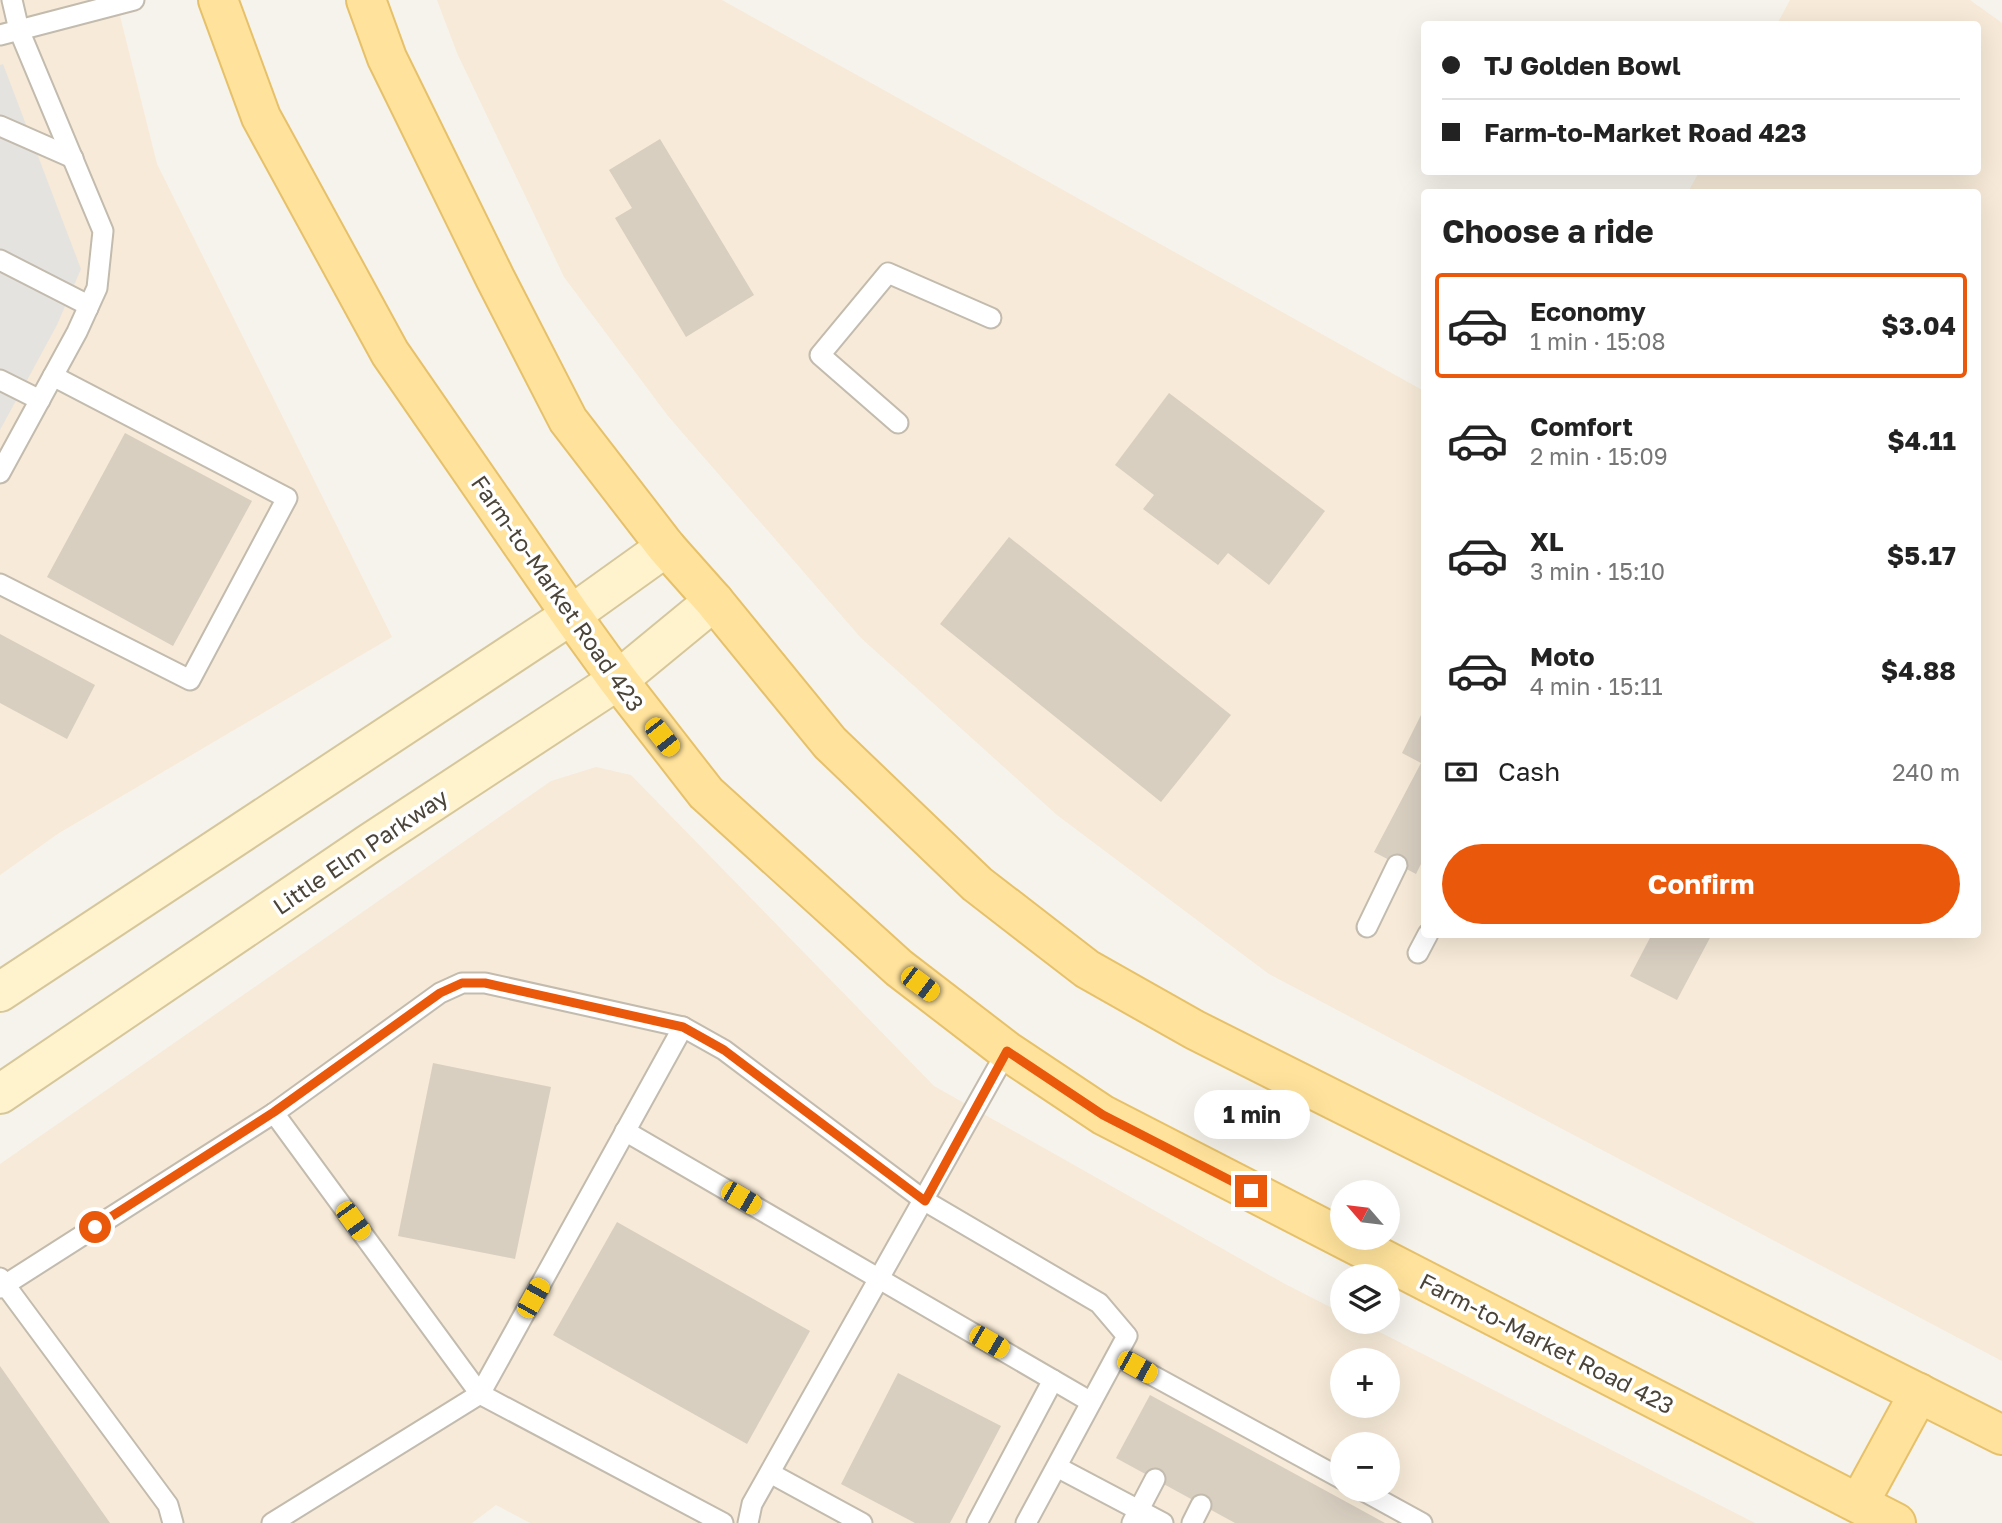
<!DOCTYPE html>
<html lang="en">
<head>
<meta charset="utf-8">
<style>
  :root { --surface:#fff; --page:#f6f6f6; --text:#222; --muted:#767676; --line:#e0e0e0; --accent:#ea580c }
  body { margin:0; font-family:"Golos Text",sans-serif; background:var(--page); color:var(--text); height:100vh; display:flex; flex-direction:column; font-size:26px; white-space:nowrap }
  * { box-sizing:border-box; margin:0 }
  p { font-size:23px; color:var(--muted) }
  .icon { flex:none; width:38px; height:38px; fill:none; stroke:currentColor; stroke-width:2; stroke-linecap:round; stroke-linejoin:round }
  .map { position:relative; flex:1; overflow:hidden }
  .side { position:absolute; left:1421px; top:189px; width:560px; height:749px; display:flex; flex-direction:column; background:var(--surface); border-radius:7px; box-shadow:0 7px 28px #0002 }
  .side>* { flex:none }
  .top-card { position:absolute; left:1421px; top:21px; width:560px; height:154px; border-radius:7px; box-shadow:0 7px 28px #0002; display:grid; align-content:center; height:154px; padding:0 21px; background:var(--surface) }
  .needle { width:46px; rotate:298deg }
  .tools { position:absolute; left:1330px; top:1180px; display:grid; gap:14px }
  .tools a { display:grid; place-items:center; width:70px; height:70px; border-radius:50%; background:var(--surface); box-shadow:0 7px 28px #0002; font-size:35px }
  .end { position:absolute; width:32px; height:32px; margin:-16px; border:9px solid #ea580c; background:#fff; box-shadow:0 0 0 4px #fff }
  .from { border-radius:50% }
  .bubble { position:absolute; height:49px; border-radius:24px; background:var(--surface); box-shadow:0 7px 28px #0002; font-size:23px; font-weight:700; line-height:49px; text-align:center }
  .car { position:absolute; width:21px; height:42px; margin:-21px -10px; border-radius:9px; box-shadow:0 0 5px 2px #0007; background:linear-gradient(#f5c518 24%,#345 0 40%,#f5c518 0 76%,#345 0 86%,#f5c518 0) }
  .top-card b { display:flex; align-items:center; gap:24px; height:66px; font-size:26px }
  .top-card b+b { border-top:2px solid var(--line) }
  .top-card i { width:18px; height:18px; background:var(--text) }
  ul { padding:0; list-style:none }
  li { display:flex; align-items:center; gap:21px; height:105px; margin:0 14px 10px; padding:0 7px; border:4px solid transparent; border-radius:7px }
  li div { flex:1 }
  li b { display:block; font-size:26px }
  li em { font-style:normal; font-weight:700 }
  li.current { border-color:var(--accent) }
  li>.icon { width:63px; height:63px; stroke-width:1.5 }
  h2 { padding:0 21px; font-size:32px; line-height:84px }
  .pay { display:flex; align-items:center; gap:18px; height:77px; padding:0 21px; font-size:26px }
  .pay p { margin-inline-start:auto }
  .action { display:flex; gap:14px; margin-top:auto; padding:14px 21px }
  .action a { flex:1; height:80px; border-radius:42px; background:var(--accent); color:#fff; font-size:28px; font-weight:700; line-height:80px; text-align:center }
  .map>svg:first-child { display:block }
</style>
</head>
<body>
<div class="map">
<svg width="2002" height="1523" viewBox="0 0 2002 1523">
  <rect width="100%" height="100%" fill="#f6f3ec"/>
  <g fill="#f7ead8" fill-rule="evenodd">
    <polygon points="0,0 116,0 157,164 392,637 59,833 0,875"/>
    <polygon points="437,0 722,0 1424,391 1424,934 1978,934 1978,192 1688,192 1699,172 1978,172 1978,24 1777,24 1790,0 1970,0 2002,23 2002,1361 1269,974 1057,815 861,638 668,416 564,277 457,53"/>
    <path d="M596 767 631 775 934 1086 1285 1284 1342 1313V1321H1358L1755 1523H530L496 1505 472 1523H0V1164L551 781ZM1342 1360H1388V1405H1342ZM1342 1444H1388V1489H1342Z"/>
  </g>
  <polygon fill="#e5e3e0" points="3,64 81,269 57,325 0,430 0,65"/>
  <g fill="#d8cfc1">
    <polygon points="660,139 754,295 686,337 615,218 632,208 609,170"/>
    <polygon points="1169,393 1325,511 1269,585 1228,553 1218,565 1143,509 1154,495 1115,465"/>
    <polygon points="125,433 252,501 173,646 47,577"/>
    <polygon points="1009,537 1231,715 1161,802 940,624"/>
    <polygon points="0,634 95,685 67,739 0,703"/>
    <polygon points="1424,709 1424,858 1416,874 1374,852 1421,763 1402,753"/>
    <polygon points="1652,934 1712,934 1677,1000 1630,976"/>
    <polygon points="433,1063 551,1087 515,1259 398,1236"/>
    <polygon points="617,1222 810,1331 747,1444 553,1335"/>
    <polygon points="0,1366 110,1523 0,1523"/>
    <polygon points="898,1373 1001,1426 950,1523 915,1523 841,1484"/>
    <polygon points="1150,1395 1385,1523 1235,1523 1116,1458"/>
  </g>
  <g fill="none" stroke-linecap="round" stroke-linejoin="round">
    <defs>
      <g id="lane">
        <polyline points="0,35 134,0"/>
        <polyline points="0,126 73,158"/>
        <polyline points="0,260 82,302 88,308"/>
        <polyline points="0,380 40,400"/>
        <polyline points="898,423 820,355 888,273 991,318"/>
        <polyline points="0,473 77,332 97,288 103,231 19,30 12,0"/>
        <polyline points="0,584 190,680 287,498 53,376"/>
        <polyline points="1367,927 1397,865"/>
        <polyline points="1418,953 1428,934"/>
        <polyline points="274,1113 480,1394 683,1027"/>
        <polyline points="625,1131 1091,1402"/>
        <polyline points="0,1278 168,1505 173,1523"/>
        <polyline points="0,1288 274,1113 440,993 462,983 485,983 683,1027 724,1050 925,1201 1099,1303 1127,1336 1026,1523"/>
        <polyline points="1117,1356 1342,1479"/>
        <polyline points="1057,1467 1163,1523"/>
        <polyline points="770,1473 862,1523"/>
        <polyline points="1360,1489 1422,1523"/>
        <polyline points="272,1523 480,1394 723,1523"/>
        <polyline points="748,1523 752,1504 1007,1051"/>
        <polyline points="977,1523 1053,1380"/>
        <polyline points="1132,1523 1155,1479"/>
        <polyline points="1192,1523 1201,1505"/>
      </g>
      <g id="secondary">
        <polyline points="0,992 571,615 666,547"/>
        <polyline points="0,1094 370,843 618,680 714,601"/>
      </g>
      <g id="primary">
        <polyline points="218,0 261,117 390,353 571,615 618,680 706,793 899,968 1007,1051 1103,1115 1896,1523"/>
        <polyline points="366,0 387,58 495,278 568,420 666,547 714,601 830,743 977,884 1087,969 1195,1030 2002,1435"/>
        <polyline points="1859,1503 1919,1393"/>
      </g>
    </defs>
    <use href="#lane" stroke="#c2bbae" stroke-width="23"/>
    <use href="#secondary" stroke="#d6c79b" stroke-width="42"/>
    <use href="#primary" stroke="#e6c16a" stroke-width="42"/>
    <use href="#lane" stroke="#fff" stroke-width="19"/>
    <use href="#secondary" stroke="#fff3cd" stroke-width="38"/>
    <use href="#primary" stroke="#ffe39c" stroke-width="38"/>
  </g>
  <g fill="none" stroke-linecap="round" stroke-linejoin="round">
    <polyline stroke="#ea580c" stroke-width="9" points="95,1227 274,1112 440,993 462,983 485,983 683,1027 724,1050 925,1201 1007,1051 1103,1115 1251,1191"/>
  </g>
  <g text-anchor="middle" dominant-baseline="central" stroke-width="7" stroke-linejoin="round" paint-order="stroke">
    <g font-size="23" fill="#4b4439" stroke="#fff">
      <text transform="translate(558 593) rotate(55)">Farm-to-Market Road 423</text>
      <text transform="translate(360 851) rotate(-34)">Little Elm Parkway</text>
      <text transform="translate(1547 1343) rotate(27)">Farm-to-Market Road 423</text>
    </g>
  </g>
</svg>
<div class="tools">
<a><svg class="needle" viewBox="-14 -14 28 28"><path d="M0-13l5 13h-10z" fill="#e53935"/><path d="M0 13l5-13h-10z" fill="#767676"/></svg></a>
<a><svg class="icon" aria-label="layers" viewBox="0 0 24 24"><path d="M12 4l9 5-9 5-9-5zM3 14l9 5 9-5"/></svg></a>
<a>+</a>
<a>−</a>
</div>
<i class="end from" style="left:95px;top:1227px"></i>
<i class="end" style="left:1251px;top:1191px"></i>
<div class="bubble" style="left:1194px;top:1090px;width:116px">1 min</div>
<i class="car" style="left:662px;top:737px;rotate:142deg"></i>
<i class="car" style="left:920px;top:984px;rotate:127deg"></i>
<i class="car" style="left:741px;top:1198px;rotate:120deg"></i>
<i class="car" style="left:353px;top:1221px;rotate:144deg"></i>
<i class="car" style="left:533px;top:1298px;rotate:29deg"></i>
<i class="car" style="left:989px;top:1342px;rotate:120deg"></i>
<i class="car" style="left:1137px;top:1367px;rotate:119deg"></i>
<div class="top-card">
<b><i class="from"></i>TJ Golden Bowl</b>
<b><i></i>Farm-to-Market Road 423</b>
</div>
<section class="side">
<h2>Choose a ride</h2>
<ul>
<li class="current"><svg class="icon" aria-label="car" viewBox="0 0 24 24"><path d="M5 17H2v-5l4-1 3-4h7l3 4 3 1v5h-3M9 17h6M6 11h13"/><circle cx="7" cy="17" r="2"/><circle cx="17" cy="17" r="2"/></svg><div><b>Economy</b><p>1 min · 15:08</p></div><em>$3.04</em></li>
<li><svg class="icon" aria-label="car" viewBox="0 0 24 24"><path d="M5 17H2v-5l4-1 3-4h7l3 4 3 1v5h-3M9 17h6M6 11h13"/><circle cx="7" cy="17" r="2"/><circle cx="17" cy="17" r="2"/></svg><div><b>Comfort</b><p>2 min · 15:09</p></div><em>$4.11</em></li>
<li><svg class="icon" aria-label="car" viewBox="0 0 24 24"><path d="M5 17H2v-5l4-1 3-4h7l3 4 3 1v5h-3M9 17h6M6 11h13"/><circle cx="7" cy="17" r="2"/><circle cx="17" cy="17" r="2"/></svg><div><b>XL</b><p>3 min · 15:10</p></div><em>$5.17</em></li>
<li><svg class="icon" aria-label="car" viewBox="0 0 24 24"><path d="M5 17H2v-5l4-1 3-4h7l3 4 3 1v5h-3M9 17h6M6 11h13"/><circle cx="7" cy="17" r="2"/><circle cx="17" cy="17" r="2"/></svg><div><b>Moto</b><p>4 min · 15:11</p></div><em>$4.88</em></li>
</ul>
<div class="pay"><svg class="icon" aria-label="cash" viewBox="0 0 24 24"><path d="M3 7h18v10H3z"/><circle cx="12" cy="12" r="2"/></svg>Cash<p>240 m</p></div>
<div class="action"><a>Confirm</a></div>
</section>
</div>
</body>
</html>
